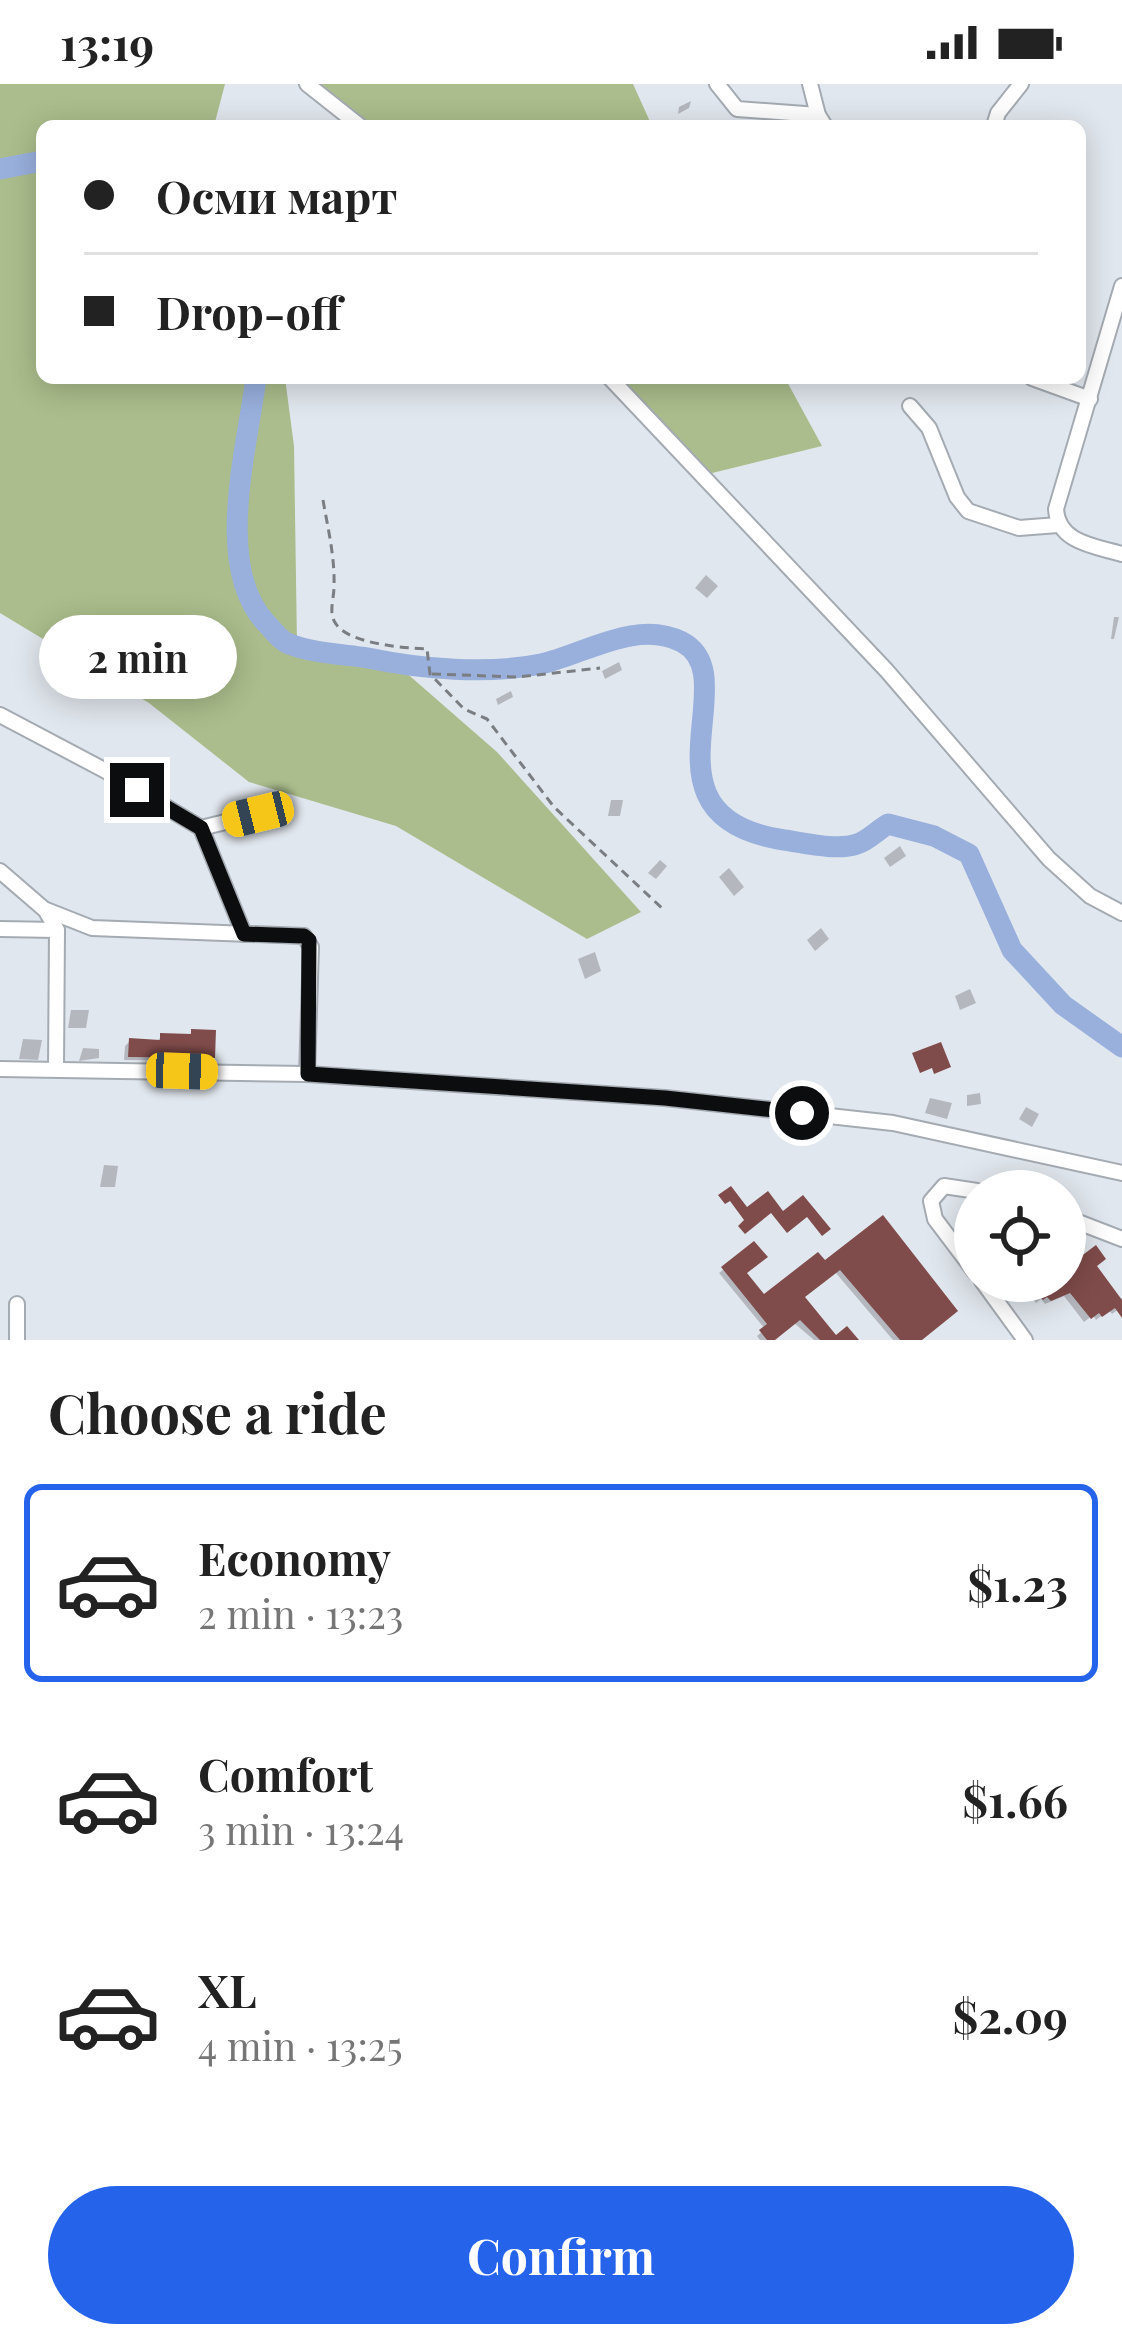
<!DOCTYPE html>
<html lang="en">
<head>
<meta charset="utf-8">
<style>
  :root { --surface:#fff; --page:#f2f2f2; --text:#222; --muted:#767676; --line:#e0e0e0; --accent:#2563eb }
  body { margin:0; font-family:"Playfair Display",serif; background:var(--page); color:var(--text); height:100vh; display:flex; flex-direction:column; font-size:45px; white-space:nowrap }
  * { box-sizing:border-box; margin:0 }
  p { font-size:39px; color:var(--muted) }
  .icon { flex:none; width:66px; height:66px; fill:none; stroke:currentColor; stroke-width:2; stroke-linecap:round; stroke-linejoin:round }
  .map { position:relative; height:1256px; overflow:hidden }
  .sheet { display:flex; flex-direction:column; background:var(--surface); flex:1 }
  .sheet>* { flex:none }
  .banner { position:absolute; left:36px; top:36px; width:1050px; height:264px; border-radius:18px; box-shadow:0 6px 30px #0003; display:grid; align-content:center; height:264px; padding:0 48px; background:var(--surface) }
  .controls { position:absolute; left:954px; top:1086px; display:grid; gap:24px }
  .controls a { display:grid; place-items:center; width:132px; height:132px; border-radius:50%; background:var(--surface); box-shadow:0 6px 30px #0003; font-size:60px }
  .end { position:absolute; width:54px; height:54px; margin:-27px; border:15px solid #0b0d0f; background:#fff; box-shadow:0 0 0 6px #fff }
  .from { border-radius:50% }
  .bubble { position:absolute; height:84px; border-radius:42px; background:var(--surface); box-shadow:0 6px 30px #0003; font-size:39px; font-weight:700; line-height:84px; text-align:center }
  .car { position:absolute; width:36px; height:72px; margin:-36px -18px; border-radius:15px; box-shadow:0 0 9px 3px #0007; background:linear-gradient(#f5c518 24%,#345 0 40%,#f5c518 0 76%,#345 0 86%,#f5c518 0) }
  .banner b { display:flex; align-items:center; gap:42px; height:114px; font-size:45px }
  .banner b+b { border-top:3px solid var(--line) }
  .banner i { width:30px; height:30px; background:var(--text) }
  ul { padding:0; list-style:none }
  li { display:flex; align-items:center; gap:36px; height:198px; margin:0 24px 18px; padding:0 24px; border:6px solid transparent; border-radius:18px }
  li div { flex:1 }
  li b { display:block; font-size:45px }
  li em { font-style:normal; font-weight:700 }
  li.active { border-color:var(--accent) }
  li>.icon { width:108px; height:108px; stroke-width:1.5 }
  h2 { padding:0 48px; font-size:54px; line-height:144px }
  .button { display:flex; gap:24px; margin-top:auto; padding:24px 48px }
  .button a { flex:1; height:138px; border-radius:72px; background:var(--accent); color:#fff; font-size:48px; font-weight:700; line-height:138px; text-align:center }
  .status { display:flex; justify-content:space-between; align-items:center; height:84px; padding:0 60px; background:var(--surface); direction:ltr }
  .status svg { height:33px; fill:currentColor }
  .map>svg:first-child { display:block }
</style>
</head>
<body>
<div class="status"><b>13:19</b><svg viewBox="0 0 49 12"><path d="M0 12V9h3v3zM5 12V6h3v6zM10 12V3h3v9zM15 12V0h3v12zM26 1h20v11H26zM47 4h2v5h-2z"/></svg></div>
<div class="map">
<svg width="1122" height="1256" viewBox="0 0 1122 1256">
  <rect width="100%" height="100%" fill="#e1e7ee"/>
  <g fill="#abbd8c">
    <polygon points="0,0 225,0 214,42 42,42 42,294 285,294 294,362 297,561 403,586 497,668 641,828 587,855 396,742 249,698 149,619 0,529"/>
    <polygon points="320,0 633,0 652,42 362,42"/>
    <polygon points="609,294 785,294 822,362 704,391"/>
  </g>
  <g fill="#0003">
    <polygon points="691,17 689,24 678,30 679,23"/>
    <polygon points="706,491 718,502 707,514 695,504"/>
    <polygon points="1114,533 1119,533 1114,555 1111,555"/>
    <polygon points="619,578 622,586 605,595 602,587"/>
    <polygon points="511,607 513,613 498,621 496,615"/>
    <polygon points="611,716 623,716 620,732 608,732"/>
    <polygon points="900,762 906,772 890,783 884,774"/>
    <polygon points="660,776 667,782 656,795 648,789"/>
    <polygon points="729,784 744,803 734,812 719,793"/>
    <polygon points="821,844 829,855 815,867 807,856"/>
    <polygon points="595,868 601,887 585,895 578,875"/>
    <polygon points="970,905 976,919 960,926 955,912"/>
    <polygon points="71,926 89,926 86,944 68,944"/>
    <polygon points="192,948 212,972 207,977 124,976 125,962 130,957 155,959 162,952 187,953"/>
    <polygon points="23,955 42,956 38,976 19,975"/>
    <polygon points="83,964 99,965 99,974 79,977"/>
    <polygon points="980,1009 981,1020 967,1022 967,1011"/>
    <polygon points="930,1014 952,1019 947,1035 925,1029"/>
    <polygon points="1026,1023 1039,1030 1032,1043 1019,1035"/>
    <polygon points="104,1081 118,1082 115,1103 100,1103"/>
    <polygon points="882,1136 918,1256 893,1256 835,1188 802,1213 836,1256 855,1256 814,1256 794,1239 771,1256 760,1256 757,1252 765,1245 719,1189 754,1161 743,1189 763,1214 824,1181"/>
    <polygon points="1065,1168 1094,1183 1118,1216 1122,1214 1122,1223 1112,1230 1109,1226 1096,1236 1093,1231 1084,1238 1064,1212 1045,1220 1041,1215 1036,1219 1023,1201 1026,1197 1065,1197"/>
  </g>
  <g fill="none" stroke-linecap="round" stroke-linejoin="round">
    <g stroke="#99b0dd" stroke-width="21">
      <polyline points="0,85 42,77"/>
      <path d="M256 294C247 365 213 484 267 540 273 546 280 556 287 559 310 569 343 570 368 574 421 585 487 591 541 580 585 570 636 535 682 558 749 593 630 733 784 756 805 759 837 767 857 760 867 757 878 746 888 740L934 752 969 770 1012 866 1063 921 1122 963"/>
    </g>
  </g>
  <g fill="#804c4b">
    <polygon points="191,945 216,946 215,974 128,973 129,954 160,956 160,949 191,950"/>
    <polygon points="941,958 951,983 934,990 932,984 920,989 912,969"/>
    <polygon points="731,1102 747,1123 768,1107 783,1127 803,1111 831,1145 822,1152 807,1133 787,1149 771,1129 745,1150 738,1142 744,1136 730,1117 725,1120 718,1111"/>
    <polygon points="883,1131 958,1227 922,1256 900,1256 840,1186 805,1213 836,1251 847,1242 859,1256 820,1256 800,1236 775,1256 767,1256 759,1246 767,1240 721,1183 754,1157 768,1173 747,1189 764,1210 818,1168 825,1176"/>
    <polygon points="1065,1153 1080,1173 1096,1161 1106,1175 1097,1182 1122,1216 1122,1234 1115,1224 1102,1233 1099,1229 1091,1235 1070,1209 1051,1217 1047,1213 1043,1216 1028,1197 1065,1197"/>
  </g>
  <g fill="none" stroke-linecap="round" stroke-linejoin="round">
    <defs>
      <g id="minor">
        <polyline points="307,0 360,42"/>
        <polyline points="717,0 737,25 818,31"/>
        <polyline points="810,0 818,31 825,42"/>
        <polyline points="994,42 998,29 1021,0"/>
        <path d="M1122 202 1056 425C1058 459 1095 462 1122 470"/>
        <polyline points="610,294 887,587 1049,775 1090,812 1122,829"/>
        <polyline points="1032,294 1090,315"/>
        <polyline points="910,322 929,344 957,413 968,427 1019,444 1058,441"/>
        <polyline points="0,631 106,687 201,744 244,850"/>
        <polyline points="201,744 258,730"/>
        <polyline points="0,787 44,825 92,844 304,852 311,863 307,990"/>
        <polyline points="47,829 57,846 56,984"/>
        <polyline points="0,845 57,846"/>
        <polyline points="0,985 307,990 665,1014 893,1039 1122,1089"/>
        <polyline points="1065,1133 1122,1155"/>
        <polyline points="975,1188 935,1135 931,1117 944,1102 977,1107"/>
        <polyline points="982,1197 1025,1256"/>
        <polyline points="17,1256 17,1220"/>
      </g>
    </defs>
    <use href="#minor" stroke="#a5abb2" stroke-width="18"/>
    <g stroke="#7a7e83" stroke-width="3" stroke-dasharray="9 6" stroke-linecap="butt">
      <path d="M323 416C328 445 335 473 334 503 334 515 328 529 336 540 349 560 405 564 427 565L430 590 464 625 487 635 554 723 664 826"/>
      <polyline points="432,590 518,593 600,584"/>
    </g>
    <use href="#minor" stroke="#fff" stroke-width="14"/>
  </g>
  <g fill="none" stroke-linecap="round" stroke-linejoin="round">
    <polyline stroke="#0b0d0f" stroke-width="15" points="137,706 201,744 244,850 304,852 309,856 308,990 665,1014 802,1029"/>
  </g>
</svg>
<div class="controls">
<a><svg class="icon" aria-label="locate" viewBox="0 0 24 24"><circle cx="12" cy="12" r="6"/><path d="M12 2v4M12 18v4M2 12h4M18 12h4"/></svg></a>
</div>
<i class="end from" style="left:802px;top:1029px"></i>
<i class="end" style="left:137px;top:706px"></i>
<div class="bubble" style="left:39px;top:531px;width:198px">2 min</div>
<i class="car" style="left:258px;top:730px;rotate:256deg"></i>
<i class="car" style="left:182px;top:987px;rotate:92deg"></i>
<div class="banner">
<b><i class="from"></i>Осми март</b>
<b><i></i>Drop-off</b>
</div>
</div>
<section class="sheet">
<h2>Choose a ride</h2>
<ul>
<li class="active"><svg class="icon" aria-label="car" viewBox="0 0 24 24"><path d="M5 17H2v-5l4-1 3-4h7l3 4 3 1v5h-3M9 17h6M6 11h13"/><circle cx="7" cy="17" r="2"/><circle cx="17" cy="17" r="2"/></svg><div><b>Economy</b><p>2 min · 13:23</p></div><em>$1.23</em></li>
<li><svg class="icon" aria-label="car" viewBox="0 0 24 24"><path d="M5 17H2v-5l4-1 3-4h7l3 4 3 1v5h-3M9 17h6M6 11h13"/><circle cx="7" cy="17" r="2"/><circle cx="17" cy="17" r="2"/></svg><div><b>Comfort</b><p>3 min · 13:24</p></div><em>$1.66</em></li>
<li><svg class="icon" aria-label="car" viewBox="0 0 24 24"><path d="M5 17H2v-5l4-1 3-4h7l3 4 3 1v5h-3M9 17h6M6 11h13"/><circle cx="7" cy="17" r="2"/><circle cx="17" cy="17" r="2"/></svg><div><b>XL</b><p>4 min · 13:25</p></div><em>$2.09</em></li>
</ul>
<div class="button"><a>Confirm</a></div>
</section>
</body>
</html>
